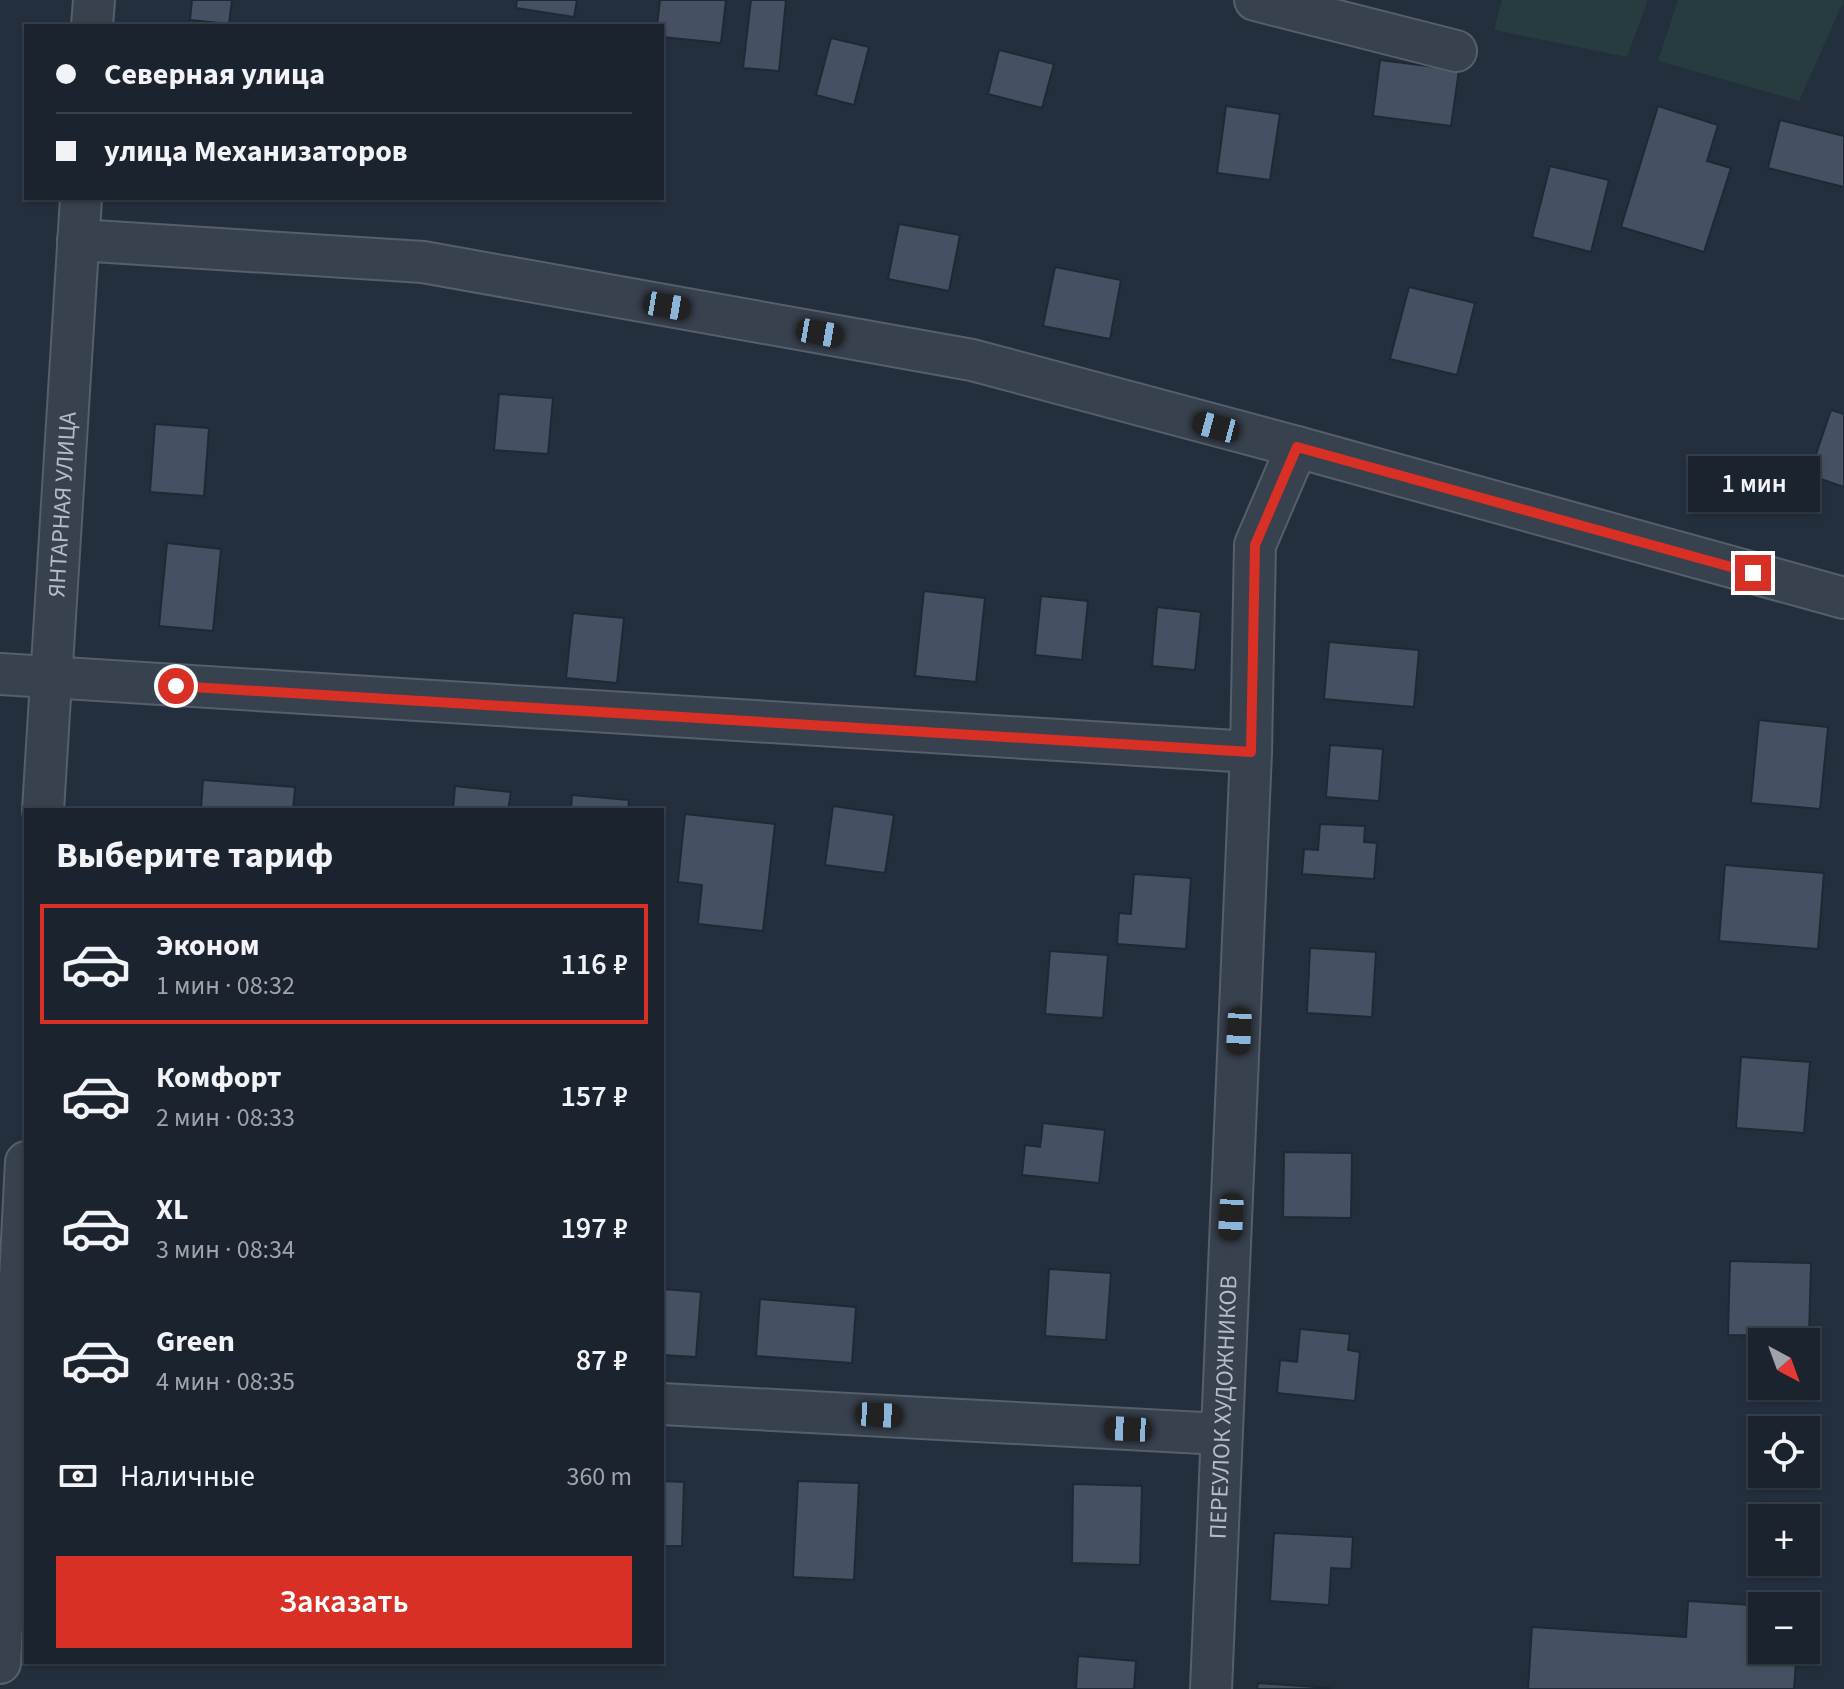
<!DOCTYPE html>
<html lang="ru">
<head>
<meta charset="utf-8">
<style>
  :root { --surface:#1b232e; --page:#242b36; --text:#f1f3f6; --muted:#a0a4aa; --line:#39404a; --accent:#d93025 }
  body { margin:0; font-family:"Source Sans 3",sans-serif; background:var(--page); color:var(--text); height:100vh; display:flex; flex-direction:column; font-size:30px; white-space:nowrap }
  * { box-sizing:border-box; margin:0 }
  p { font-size:26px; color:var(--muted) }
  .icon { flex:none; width:44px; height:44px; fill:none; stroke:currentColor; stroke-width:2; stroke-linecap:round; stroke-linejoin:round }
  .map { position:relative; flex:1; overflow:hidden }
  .drawer { position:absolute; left:24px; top:808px; width:640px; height:856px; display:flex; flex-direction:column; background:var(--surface); border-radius:0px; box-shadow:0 2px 6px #0004,0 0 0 2px var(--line) }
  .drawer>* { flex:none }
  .hud { position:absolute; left:24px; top:24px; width:640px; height:176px; border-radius:0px; box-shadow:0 2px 6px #0004,0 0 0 2px var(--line); display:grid; align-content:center; height:176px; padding:0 32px; background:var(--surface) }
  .needle { width:52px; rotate:139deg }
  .tools { position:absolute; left:1748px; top:1328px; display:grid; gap:16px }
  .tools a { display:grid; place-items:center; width:72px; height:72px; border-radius:0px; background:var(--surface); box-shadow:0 2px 6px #0004,0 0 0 2px var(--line); font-size:40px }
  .end { position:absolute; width:36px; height:36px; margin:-18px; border:10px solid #d93025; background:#fff; box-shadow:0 0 0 4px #fff }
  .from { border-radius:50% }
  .bubble { position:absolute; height:56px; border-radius:0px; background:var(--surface); box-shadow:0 2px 6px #0004,0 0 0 2px var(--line); font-size:26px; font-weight:600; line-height:56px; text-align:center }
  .car { position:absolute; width:24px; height:48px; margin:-24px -12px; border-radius:10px; box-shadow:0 0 6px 2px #0007; background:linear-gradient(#222 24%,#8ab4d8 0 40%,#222 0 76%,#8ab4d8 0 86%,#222 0) }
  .hud b { display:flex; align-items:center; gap:28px; height:76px; font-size:30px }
  .hud b+b { border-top:2px solid var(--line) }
  .hud i { width:20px; height:20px; background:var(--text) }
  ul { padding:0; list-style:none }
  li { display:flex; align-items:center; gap:24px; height:120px; margin:0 16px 12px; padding:0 16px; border:4px solid transparent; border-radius:0px }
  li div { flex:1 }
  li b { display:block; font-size:30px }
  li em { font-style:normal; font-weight:600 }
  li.on { border-color:var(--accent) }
  li>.icon { width:72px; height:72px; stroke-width:1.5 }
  h2 { padding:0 32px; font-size:36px; line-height:96px }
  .pay { display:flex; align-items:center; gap:20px; height:88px; padding:0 32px; font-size:30px }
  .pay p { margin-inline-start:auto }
  .cta { display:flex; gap:16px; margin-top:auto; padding:16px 32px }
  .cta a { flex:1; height:92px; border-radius:0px; background:var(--accent); color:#fff; font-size:32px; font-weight:600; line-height:92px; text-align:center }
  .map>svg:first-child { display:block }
</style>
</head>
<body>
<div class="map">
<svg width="1844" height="1689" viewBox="0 0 1844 1689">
  <rect width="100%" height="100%" fill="#242f3e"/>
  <g fill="#263c3f">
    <polygon points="1502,0 1648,0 1627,57 1494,30"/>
    <polygon points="1678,0 1844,0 1799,101 1658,61"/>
  </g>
  <g fill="#455162" stroke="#1f2835" stroke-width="2">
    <polygon points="192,0 232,0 229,24 190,20"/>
    <polygon points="517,0 577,0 574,17 516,8"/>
    <polygon points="660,0 726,0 721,43 662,37 662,26 657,26"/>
    <polygon points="751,0 786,0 779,71 743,68"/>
    <polygon points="831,38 869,47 854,105 816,95"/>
    <polygon points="999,50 1054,64 1042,108 988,94"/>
    <polygon points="1380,60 1459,70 1451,126 1373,116"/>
    <polygon points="1226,106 1280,114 1270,180 1217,173"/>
    <polygon points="1658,106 1718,125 1707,161 1731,168 1704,252 1621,227"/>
    <polygon points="1780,120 1844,136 1844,187 1768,168"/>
    <polygon points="1550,166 1609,180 1591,252 1532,237"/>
    <polygon points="899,224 960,235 949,291 888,279"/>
    <polygon points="1055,267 1121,280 1110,339 1043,326"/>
    <polygon points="1409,287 1475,303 1457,375 1390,359"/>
    <polygon points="499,394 553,398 548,454 494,450"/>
    <polygon points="1831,410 1844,414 1844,487 1809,475"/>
    <polygon points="155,424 209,428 204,496 150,492"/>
    <polygon points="167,543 221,549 213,631 159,626"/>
    <polygon points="924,591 985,598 976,682 915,676"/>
    <polygon points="1041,596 1088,601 1082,660 1035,655"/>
    <polygon points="1157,607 1201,612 1195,670 1152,666"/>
    <polygon points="573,613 624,618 617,683 566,678"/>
    <polygon points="1329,642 1419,650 1414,707 1324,699"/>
    <polygon points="1759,720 1828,727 1820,809 1751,803"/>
    <polygon points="1330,745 1383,749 1379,801 1326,797"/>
    <polygon points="203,780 295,787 293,810 201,810"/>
    <polygon points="455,786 511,792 508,810 453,810"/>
    <polygon points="572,795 629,800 628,810 571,810"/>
    <polygon points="833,806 894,815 885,873 825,865"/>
    <polygon points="685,814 775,824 763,931 698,924 702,885 678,882"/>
    <polygon points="1320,824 1365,826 1364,842 1377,843 1374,879 1302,874 1304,849 1318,850"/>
    <polygon points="1725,865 1824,873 1818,949 1719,941"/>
    <polygon points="1134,874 1191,878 1186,949 1117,944 1119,913 1131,914"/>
    <polygon points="1310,948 1376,952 1372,1017 1307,1013"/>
    <polygon points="1050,951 1108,955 1103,1018 1045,1014"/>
    <polygon points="1741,1057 1810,1062 1804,1133 1736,1128"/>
    <polygon points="1043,1123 1105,1130 1099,1183 1022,1175 1025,1145 1040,1147"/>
    <polygon points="1284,1152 1352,1153 1351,1218 1283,1217"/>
    <polygon points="1730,1261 1811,1263 1809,1337 1728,1335"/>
    <polygon points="1049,1269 1111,1273 1106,1340 1045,1336"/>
    <polygon points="662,1289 701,1292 696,1357 662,1355"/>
    <polygon points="760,1299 856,1307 852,1363 756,1356"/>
    <polygon points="1300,1329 1350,1334 1348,1350 1360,1352 1355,1401 1277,1393 1280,1360 1297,1362"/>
    <polygon points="662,1481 684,1482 682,1546 662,1546"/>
    <polygon points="798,1481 859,1483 854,1580 793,1577"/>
    <polygon points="1073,1484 1142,1486 1140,1565 1072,1563"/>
    <polygon points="1762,1502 1819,1504 1818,1551 1806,1550 1806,1518 1762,1518 1760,1549"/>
    <polygon points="1274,1533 1353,1537 1351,1569 1331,1568 1329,1605 1270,1601"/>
    <polygon points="1688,1601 1768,1606 1762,1606 1762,1650 1797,1650 1794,1689 1528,1689 1532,1627 1686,1637"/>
    <polygon points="1078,1656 1136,1661 1134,1689 1076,1689"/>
    <polygon points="1258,1683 1330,1688 1330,1689 1257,1689"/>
  </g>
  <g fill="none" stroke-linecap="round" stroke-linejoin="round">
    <defs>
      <g id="street">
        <polyline points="1255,0 1456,51"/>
        <polyline points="92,26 94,0"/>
        <polyline points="78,240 423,262 972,360 1297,447"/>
        <polyline points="0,674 1251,752"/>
        <path id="s1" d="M43 810 81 198"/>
        <polyline points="662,1404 1221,1434"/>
        <polyline points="0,1663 26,1162"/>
        <path id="s2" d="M1211 1689 1251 752 1255 545 1297 447 1844 598"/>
      </g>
    </defs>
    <use href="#street" stroke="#565f6c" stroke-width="44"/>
    <use href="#street" stroke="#38414e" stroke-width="40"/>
  </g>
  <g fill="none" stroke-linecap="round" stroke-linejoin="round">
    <polyline stroke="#d93025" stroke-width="10" points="176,686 1251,752 1255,545 1297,447 1753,573"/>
  </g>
  <g text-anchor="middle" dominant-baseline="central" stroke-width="6" stroke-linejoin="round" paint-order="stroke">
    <g font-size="24" fill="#b4bcc9" stroke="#1d2633">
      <text stroke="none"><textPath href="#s1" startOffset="306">ЯНТАРНАЯ УЛИЦА</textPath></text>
      <text stroke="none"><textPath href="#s2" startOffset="282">ПЕРЕУЛОК ХУДОЖНИКОВ</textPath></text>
    </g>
  </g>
</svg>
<div class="tools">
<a><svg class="needle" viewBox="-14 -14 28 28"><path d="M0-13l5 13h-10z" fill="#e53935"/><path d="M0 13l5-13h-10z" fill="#a0a4aa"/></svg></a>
<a><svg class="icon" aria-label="locate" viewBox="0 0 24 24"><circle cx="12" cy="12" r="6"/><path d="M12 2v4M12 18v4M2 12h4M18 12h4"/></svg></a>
<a>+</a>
<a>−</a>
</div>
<i class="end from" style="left:176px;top:686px"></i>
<i class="end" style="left:1753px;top:573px"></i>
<div class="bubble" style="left:1688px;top:456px;width:132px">1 мин</div>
<i class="car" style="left:667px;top:306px;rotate:100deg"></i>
<i class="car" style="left:820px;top:333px;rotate:100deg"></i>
<i class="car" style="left:1216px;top:427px;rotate:285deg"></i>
<i class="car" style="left:1239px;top:1031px;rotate:183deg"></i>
<i class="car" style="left:1231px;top:1217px;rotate:183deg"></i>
<i class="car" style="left:879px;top:1415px;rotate:93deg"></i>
<i class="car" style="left:1128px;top:1429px;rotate:273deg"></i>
<div class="hud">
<b><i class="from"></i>Северная улица</b>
<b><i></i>улица Механизаторов</b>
</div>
<section class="drawer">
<h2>Выберите тариф</h2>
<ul>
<li class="on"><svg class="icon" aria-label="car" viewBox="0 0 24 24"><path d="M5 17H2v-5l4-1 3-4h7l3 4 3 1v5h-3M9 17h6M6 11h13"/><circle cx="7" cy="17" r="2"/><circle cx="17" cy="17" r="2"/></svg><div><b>Эконом</b><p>1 мин · 08:32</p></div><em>116 ₽</em></li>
<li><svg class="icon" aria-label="car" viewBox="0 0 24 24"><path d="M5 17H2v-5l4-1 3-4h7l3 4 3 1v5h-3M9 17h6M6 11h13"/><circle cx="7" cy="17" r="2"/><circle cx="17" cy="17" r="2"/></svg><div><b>Комфорт</b><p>2 мин · 08:33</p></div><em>157 ₽</em></li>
<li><svg class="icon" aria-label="car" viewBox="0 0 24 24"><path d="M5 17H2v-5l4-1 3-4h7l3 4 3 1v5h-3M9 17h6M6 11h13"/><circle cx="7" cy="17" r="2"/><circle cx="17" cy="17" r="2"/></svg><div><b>XL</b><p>3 мин · 08:34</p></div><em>197 ₽</em></li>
<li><svg class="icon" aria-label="car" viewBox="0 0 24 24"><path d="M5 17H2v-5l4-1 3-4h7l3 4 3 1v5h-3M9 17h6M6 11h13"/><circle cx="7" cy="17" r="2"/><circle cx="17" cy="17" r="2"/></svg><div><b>Green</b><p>4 мин · 08:35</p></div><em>87 ₽</em></li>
</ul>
<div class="pay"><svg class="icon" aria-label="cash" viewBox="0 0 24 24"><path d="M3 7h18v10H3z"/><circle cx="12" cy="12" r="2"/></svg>Наличные<p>360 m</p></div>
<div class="cta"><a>Заказать</a></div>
</section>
</div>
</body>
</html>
